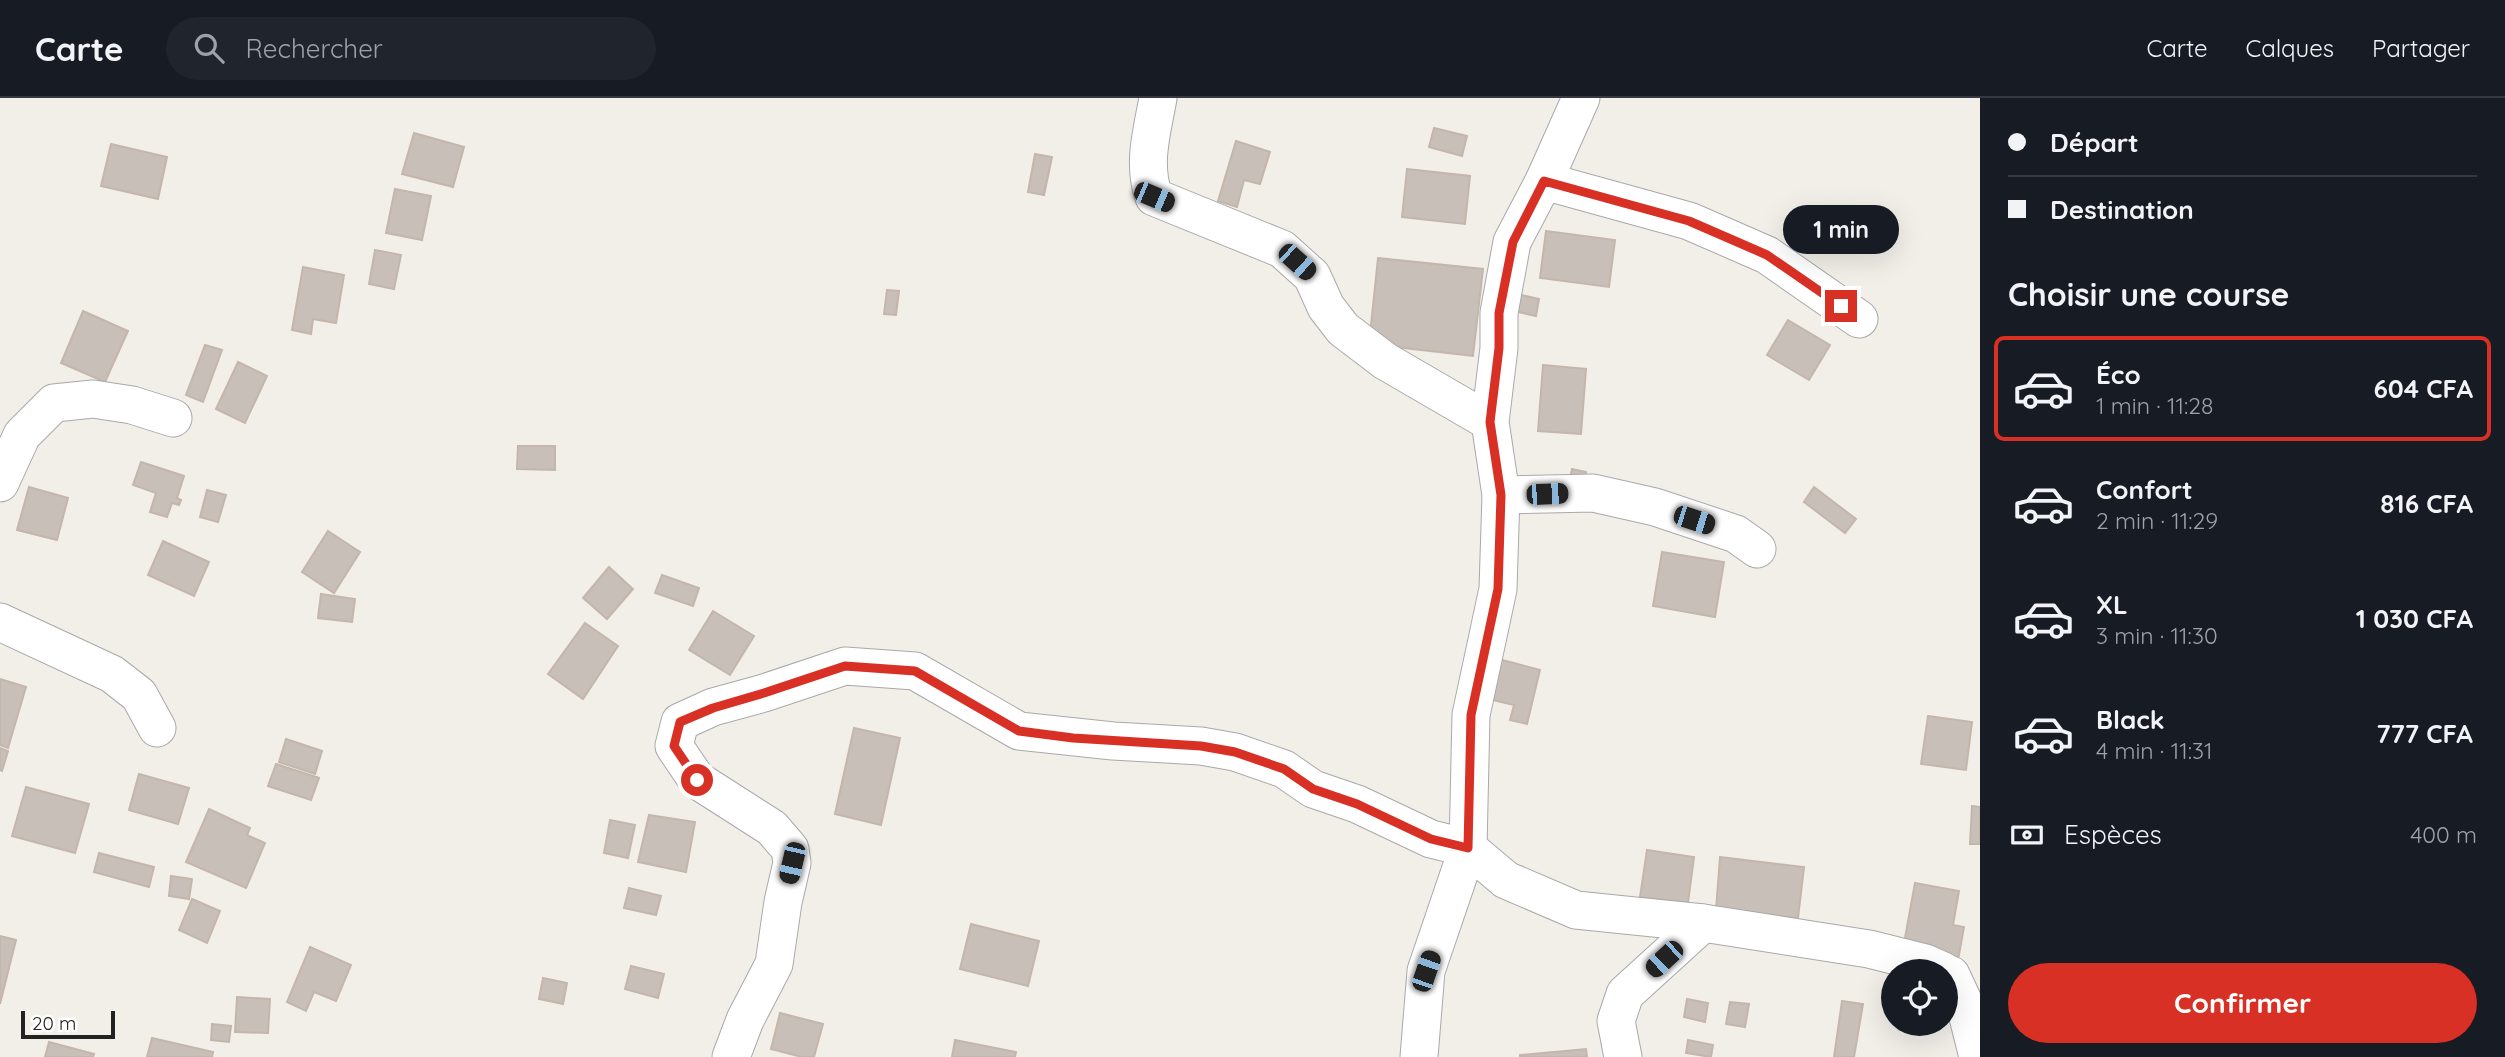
<!DOCTYPE html>
<html lang="fr">
<head>
<meta charset="utf-8">
<style>
  :root { --surface:#171b24; --page:#20242c; --text:#f1f3f6; --muted:#9ea1a6; --line:#363941; --accent:#d93025 }
  body { margin:0; font-family:Quicksand,sans-serif; background:var(--page); color:var(--text); height:100vh; display:flex; flex-direction:column; font-size:26px; white-space:nowrap }
  * { box-sizing:border-box; margin:0 }
  p { font-size:23px; color:var(--muted) }
  .icon { flex:none; width:38px; height:38px; fill:none; stroke:currentColor; stroke-width:2; stroke-linecap:round; stroke-linejoin:round }
  .map { position:relative; flex:1; overflow:hidden }
  .details { display:flex; flex-direction:column; background:var(--surface); width:525px }
  .details>* { flex:none }
  .top-card { display:grid; align-content:center; height:154px; padding:0 28px; background:var(--surface) }
  .buttons { position:absolute; left:1881px; top:861px; display:grid; gap:14px }
  .buttons a { display:grid; place-items:center; width:77px; height:77px; border-radius:50%; background:var(--surface); box-shadow:0 7px 28px #0002; font-size:35px }
  .scale { position:absolute; left:21px; bottom:18px; width:94px; box-sizing:border-box; padding-left:7px; border:4px solid #222; border-top:0; font-size:19px; line-height:24px; white-space:nowrap; color:#222; -webkit-text-stroke:5px #fff; paint-order:stroke }
  .end { position:absolute; width:32px; height:32px; margin:-16px; border:9px solid #d93025; background:#fff; box-shadow:0 0 0 4px #fff }
  .from { border-radius:50% }
  .bubble { position:absolute; height:49px; border-radius:24px; background:var(--surface); box-shadow:0 7px 28px #0002; font-size:23px; font-weight:800; line-height:49px; text-align:center }
  .car { position:absolute; width:21px; height:42px; margin:-21px -10px; border-radius:9px; box-shadow:0 0 5px 2px #0007; background:linear-gradient(#222 24%,#8ab4d8 0 40%,#222 0 76%,#8ab4d8 0 86%,#222 0) }
  .top-card b { display:flex; align-items:center; gap:24px; height:66px; font-size:26px }
  .top-card b+b { border-top:2px solid var(--line) }
  .top-card i { width:18px; height:18px; background:var(--text) }
  ul { padding:0; list-style:none }
  li { display:flex; align-items:center; gap:21px; height:105px; margin:0 14px 10px; padding:0 14px; border:4px solid transparent; border-radius:10px }
  li div { flex:1 }
  li b { display:block; font-size:26px }
  li em { font-style:normal; font-weight:800 }
  li.selected { border-color:var(--accent) }
  li>.icon { width:63px; height:63px; stroke-width:1.5 }
  h2 { padding:0 28px; font-size:32px; line-height:84px }
  .pay { display:flex; align-items:center; gap:18px; height:77px; padding:0 28px; font-size:26px }
  .pay p { margin-inline-start:auto }
  .primary-button { display:flex; gap:14px; margin-top:auto; padding:14px 28px }
  .primary-button a { flex:1; height:80px; border-radius:42px; background:var(--accent); color:#fff; font-size:28px; font-weight:800; line-height:80px; text-align:center }
  header { display:flex; align-items:center; gap:42px; box-sizing:border-box; height:98px; padding:0 35px; background:var(--surface); border-bottom:2px solid var(--line) }
  header strong { font-size:33px }
  nav { display:flex; gap:38px; margin-inline-start:auto; font-size:24px }
  .search { width:490px; height:63px; background:var(--page); display:flex; align-items:center; gap:18px; box-sizing:border-box; padding:0 24px; border-radius:38px; color:var(--muted); font-size:26px }
  main { display:flex; flex:1; min-height:0 }
  .map>svg:first-child { display:block }
</style>
</head>
<body>
<header>
<strong>Carte</strong>
<div class="search"><svg class="icon" aria-label="search" viewBox="0 0 24 24"><circle cx="10" cy="10" r="6"/><path d="M15 15l6 6"/></svg>Rechercher</div>
<nav><a>Carte</a><a>Calques</a><a>Partager</a></nav>
</header>
<main>
<div class="map">
<svg width="1980" height="959" viewBox="0 0 1980 959">
  <rect width="100%" height="100%" fill="#f2efe9"/>
  <g fill="#c7bfb8" stroke="#c4b6ab" stroke-width="2">
    <polygon points="1434,30 1467,38 1462,58 1429,49"/>
    <polygon points="414,35 464,49 453,89 402,76"/>
    <polygon points="1236,43 1270,54 1260,86 1244,82 1237,109 1218,103"/>
    <polygon points="111,46 167,59 158,101 101,88"/>
    <polygon points="1035,56 1052,59 1044,97 1028,94"/>
    <polygon points="1407,71 1470,78 1465,126 1402,119"/>
    <polygon points="395,91 431,98 422,142 386,135"/>
    <polygon points="1546,133 1615,142 1609,189 1540,180"/>
    <polygon points="375,152 401,157 394,191 369,186"/>
    <polygon points="1378,160 1483,171 1473,258 1369,246"/>
    <polygon points="303,169 344,177 336,225 313,221 311,236 292,232"/>
    <polygon points="887,192 899,193 896,217 884,216"/>
    <polygon points="1508,194 1539,201 1536,218 1504,211"/>
    <polygon points="83,213 128,233 105,284 61,265"/>
    <polygon points="1788,222 1830,247 1809,282 1767,257"/>
    <polygon points="205,247 222,252 203,304 186,297"/>
    <polygon points="238,264 267,278 245,325 216,311"/>
    <polygon points="1543,267 1586,271 1581,336 1538,333"/>
    <polygon points="518,348 555,348 555,372 517,371"/>
    <polygon points="141,364 184,378 177,400 181,402 179,407 172,405 167,419 150,414 156,395 133,387"/>
    <polygon points="1572,371 1586,374 1585,384 1570,381"/>
    <polygon points="29,389 68,400 57,442 17,432"/>
    <polygon points="1814,389 1856,421 1845,435 1804,404"/>
    <polygon points="207,392 226,397 218,424 200,419"/>
    <polygon points="328,433 360,454 334,495 302,474"/>
    <polygon points="163,443 209,464 194,498 148,477"/>
    <polygon points="1662,454 1724,464 1715,519 1653,508"/>
    <polygon points="609,469 633,491 607,521 583,500"/>
    <polygon points="662,477 699,490 693,508 655,495"/>
    <polygon points="321,496 355,501 352,524 318,520"/>
    <polygon points="713,513 754,538 730,577 689,552"/>
    <polygon points="585,525 618,548 583,601 548,576"/>
    <polygon points="1491,559 1540,572 1527,626 1510,622 1514,607 1480,599"/>
    <polygon points="0,581 26,589 8,650 0,647"/>
    <polygon points="1928,618 1972,624 1966,672 1921,666"/>
    <polygon points="854,630 900,640 881,727 835,716"/>
    <polygon points="286,641 322,653 315,676 279,664"/>
    <polygon points="0,650 8,653 2,673 0,672"/>
    <polygon points="276,666 319,680 311,702 268,688"/>
    <polygon points="139,676 189,690 178,726 129,712"/>
    <polygon points="26,689 89,706 75,755 12,738"/>
    <polygon points="1972,708 1980,709 1980,746 1970,746"/>
    <polygon points="209,711 250,730 247,737 265,745 246,790 186,764"/>
    <polygon points="649,717 695,724 686,774 638,764"/>
    <polygon points="610,722 635,727 628,760 604,755"/>
    <polygon points="1647,752 1694,759 1688,805 1640,799"/>
    <polygon points="99,755 154,769 149,789 94,774"/>
    <polygon points="1720,759 1804,769 1798,820 1716,812"/>
    <polygon points="171,778 192,781 189,801 169,798"/>
    <polygon points="1915,785 1959,793 1953,827 1964,829 1958,862 1903,851"/>
    <polygon points="629,790 661,798 656,817 624,810"/>
    <polygon points="192,801 220,813 207,845 179,832"/>
    <polygon points="971,826 1039,843 1028,888 960,871"/>
    <polygon points="0,838 16,842 0,906"/>
    <polygon points="310,849 351,867 336,903 314,894 306,913 287,904"/>
    <polygon points="631,868 664,876 658,900 625,891"/>
    <polygon points="543,880 567,885 563,906 539,901"/>
    <polygon points="237,899 270,901 268,935 235,934"/>
    <polygon points="1687,901 1708,905 1705,924 1684,919"/>
    <polygon points="1842,903 1863,906 1854,959 1834,959"/>
    <polygon points="1730,904 1749,906 1745,929 1726,926"/>
    <polygon points="780,915 823,926 814,959 802,959 771,951"/>
    <polygon points="212,926 231,928 229,944 211,942"/>
    <polygon points="152,940 213,954 212,959 147,959"/>
    <polygon points="955,942 1016,954 1015,959 952,959"/>
    <polygon points="1688,942 1713,947 1711,959 1686,955"/>
    <polygon points="49,944 94,956 93,959 45,959"/>
    <polygon points="1586,951 1587,959 1520,959 1520,957"/>
  </g>
  <g fill="none" stroke-linecap="round" stroke-linejoin="round">
    <defs>
      <g id="street">
        <path d="M1158 0C1152 34 1142 66 1154 99L1282 151 1312 178 1326 209 1343 231 1385 263 1490 324"/>
        <polyline points="1544,83 1689,123 1767,157 1859,221"/>
        <polyline points="0,385 22,337 54,305 93,301 132,307 173,320"/>
        <polyline points="1501,397 1593,395 1655,409 1736,436 1757,451"/>
        <polyline points="0,524 112,576 139,597 157,630"/>
        <polyline points="1946,875 1951,877 1965,907 1978,959"/>
        <polyline points="731,959 745,922 774,866 783,804 792,765 790,751 772,730 697,682 674,648 680,624 713,609 764,595 845,568 915,573 1019,633 1113,643 1201,648 1235,654 1284,671 1313,691 1357,706 1431,741 1468,750 1506,782 1576,812 1703,825 1869,851 1925,865 1943,873"/>
        <polyline points="1419,959 1426,873 1468,750 1471,617 1498,491 1501,397 1490,324 1499,250 1499,215 1512,144 1544,83 1581,0"/>
        <polyline points="1623,959 1616,923 1625,896 1703,825"/>
      </g>
    </defs>
    <use href="#street" stroke="#a9a9a9" stroke-width="39"/>
    <use href="#street" stroke="#fff" stroke-width="37"/>
  </g>
  <g fill="none" stroke-linecap="round" stroke-linejoin="round">
    <polyline stroke="#d93025" stroke-width="9" points="697,682 674,648 680,624 713,610 764,595 845,568 915,573 1019,633 1073,640 1201,648 1235,654 1284,671 1313,691 1357,706 1431,741 1468,750 1471,617 1498,491 1501,397 1490,324 1499,250 1499,215 1513,144 1544,83 1689,123 1767,157 1841,208"/>
  </g>
</svg>
<div class="buttons">
<a><svg class="icon" aria-label="locate" viewBox="0 0 24 24"><circle cx="12" cy="12" r="6"/><path d="M12 2v4M12 18v4M2 12h4M18 12h4"/></svg></a>
</div>
<div class="scale">20 m</div>
<i class="end from" style="left:697px;top:682px"></i>
<i class="end" style="left:1841px;top:208px"></i>
<div class="bubble" style="left:1783px;top:107px;width:116px">1 min</div>
<i class="car" style="left:1154px;top:99px;rotate:113deg"></i>
<i class="car" style="left:1297px;top:164px;rotate:132deg"></i>
<i class="car" style="left:1547px;top:396px;rotate:88deg"></i>
<i class="car" style="left:1694px;top:422px;rotate:108deg"></i>
<i class="car" style="left:792px;top:765px;rotate:193deg"></i>
<i class="car" style="left:1664px;top:861px;rotate:227deg"></i>
<i class="car" style="left:1426px;top:873px;rotate:19deg"></i>
</div>
<section class="details">
<div class="top-card">
<b><i class="from"></i>Départ</b>
<b><i></i>Destination</b>
</div>
<h2>Choisir une course</h2>
<ul>
<li class="selected"><svg class="icon" aria-label="car" viewBox="0 0 24 24"><path d="M5 17H2v-5l4-1 3-4h7l3 4 3 1v5h-3M9 17h6M6 11h13"/><circle cx="7" cy="17" r="2"/><circle cx="17" cy="17" r="2"/></svg><div><b>Éco</b><p>1 min · 11:28</p></div><em>604 CFA</em></li>
<li><svg class="icon" aria-label="car" viewBox="0 0 24 24"><path d="M5 17H2v-5l4-1 3-4h7l3 4 3 1v5h-3M9 17h6M6 11h13"/><circle cx="7" cy="17" r="2"/><circle cx="17" cy="17" r="2"/></svg><div><b>Confort</b><p>2 min · 11:29</p></div><em>816 CFA</em></li>
<li><svg class="icon" aria-label="car" viewBox="0 0 24 24"><path d="M5 17H2v-5l4-1 3-4h7l3 4 3 1v5h-3M9 17h6M6 11h13"/><circle cx="7" cy="17" r="2"/><circle cx="17" cy="17" r="2"/></svg><div><b>XL</b><p>3 min · 11:30</p></div><em>1 030 CFA</em></li>
<li><svg class="icon" aria-label="car" viewBox="0 0 24 24"><path d="M5 17H2v-5l4-1 3-4h7l3 4 3 1v5h-3M9 17h6M6 11h13"/><circle cx="7" cy="17" r="2"/><circle cx="17" cy="17" r="2"/></svg><div><b>Black</b><p>4 min · 11:31</p></div><em>777 CFA</em></li>
</ul>
<div class="pay"><svg class="icon" aria-label="cash" viewBox="0 0 24 24"><path d="M3 7h18v10H3z"/><circle cx="12" cy="12" r="2"/></svg>Espèces<p>400 m</p></div>
<div class="primary-button"><a>Confirmer</a></div>
</section>
</main>
</body>
</html>
